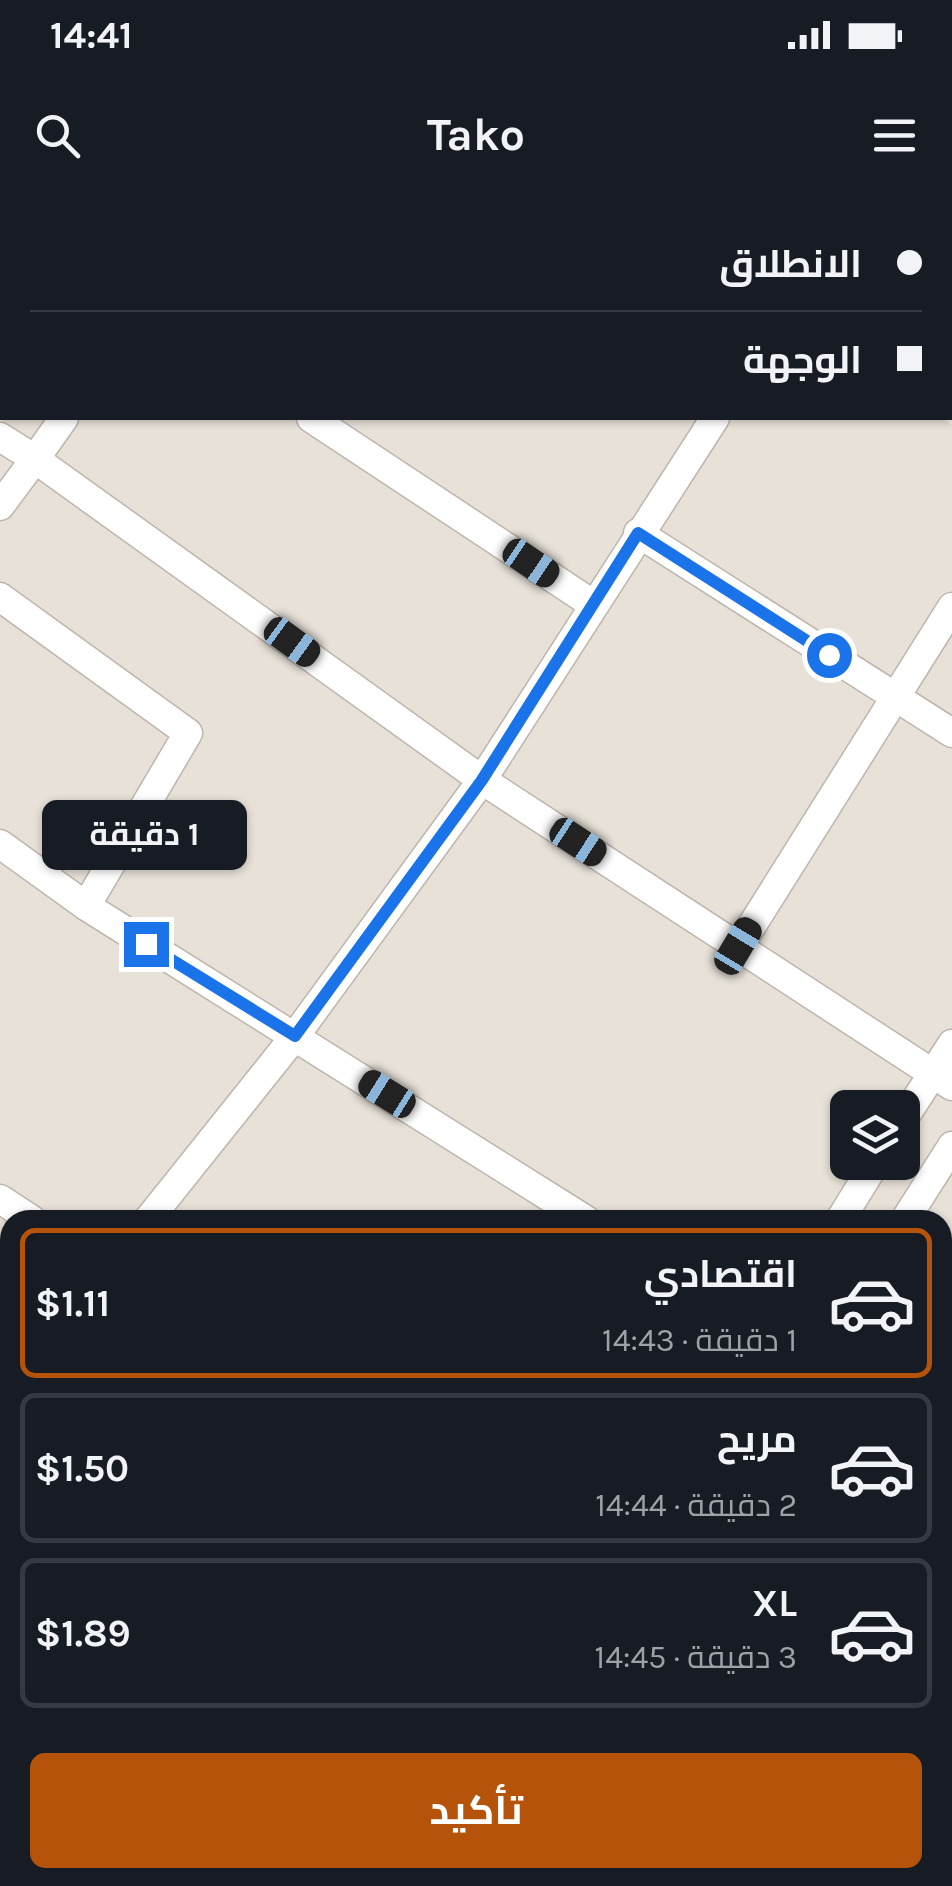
<!DOCTYPE html>
<html lang="ar">
<head>
<meta charset="utf-8">
<style>
  :root { --surface:#171b24; --page:#20242c; --text:#f1f3f6; --muted:#9ea1a6; --line:#363941; --accent:#b45309 }
  body { margin:0; font-family:Karla,Cairo,sans-serif; background:var(--page); color:var(--text); direction:rtl; height:100vh; display:flex; flex-direction:column; font-size:38px; white-space:nowrap }
  * { box-sizing:border-box; margin:0 }
  p { font-size:32px; color:var(--muted) }
  .icon { flex:none; width:55px; height:55px; fill:none; stroke:currentColor; stroke-width:2; stroke-linecap:round; stroke-linejoin:round }
  .map { position:relative; flex:1; overflow:hidden; direction:ltr }
  .details { position:absolute; left:0px; top:1010px; width:952px; height:678px; display:flex; flex-direction:column; background:var(--surface); border-radius:30px 30px 0 0; box-shadow:0 2px 8px #0004; direction:rtl }
  .details>* { flex:none }
  .guide { position:absolute; left:0px; top:0px; width:952px; height:220px; box-shadow:0 2px 8px #0004; direction:rtl; display:grid; align-content:center; height:220px; padding:0 30px; background:var(--surface) }
  .tools { position:absolute; left:830px; top:890px; display:grid; gap:20px }
  .tools a { display:grid; place-items:center; width:90px; height:90px; border-radius:15px; background:var(--surface); box-shadow:0 2px 8px #0004; font-size:50px }
  .end { position:absolute; width:45px; height:45px; margin:-22px; border:12px solid #1a73e8; background:#fff; box-shadow:0 0 0 5px #fff }
  .from { border-radius:50% }
  .bubble { position:absolute; height:70px; border-radius:15px; background:var(--surface); box-shadow:0 2px 8px #0004; font-size:32px; font-weight:700; line-height:70px; text-align:center; direction:rtl }
  .car { position:absolute; width:30px; height:60px; margin:-30px -15px; border-radius:12px; box-shadow:0 0 8px 2px #0007; background:linear-gradient(#222 24%,#8ab4d8 0 40%,#222 0 76%,#8ab4d8 0 86%,#222 0) }
  .guide b { display:flex; align-items:center; gap:35px; height:95px; font-size:38px }
  .guide b+b { border-top:2px solid var(--line) }
  .guide i { width:25px; height:25px; background:var(--text) }
  ul { padding:18px 0 0; list-style:none }
  li { display:flex; align-items:center; gap:30px; height:150px; margin:0 20px 15px; padding:0 10px; border:5px solid var(--line); border-radius:15px }
  li div { flex:1 }
  li b { display:block; font-size:38px }
  li em { font-style:normal; font-weight:700 }
  li.active { border-color:var(--accent) }
  li>.icon { width:90px; height:90px; stroke-width:1.5 }
  .cta { display:flex; gap:20px; margin-top:auto; padding:20px 30px }
  .cta a { flex:1; height:115px; border-radius:15px; background:var(--accent); color:#fff; font-size:40px; font-weight:700; line-height:115px; text-align:center }
  .status { display:flex; justify-content:space-between; align-items:center; height:70px; padding:0 50px; background:var(--surface); direction:ltr }
  .status svg { height:28px; fill:currentColor }
  header { display:flex; justify-content:space-between; align-items:center; height:130px; padding:0 30px; background:var(--surface); font-size:45px; font-weight:700 }
  .map>svg:first-child { display:block }
</style>
</head>
<body>
<div class="status"><b>14:41</b><svg viewBox="0 0 49 12"><path d="M0 12V9h3v3zM5 12V6h3v6zM10 12V3h3v9zM15 12V0h3v12zM26 1h20v11H26zM47 4h2v5h-2z"/></svg></div>
<header><svg class="icon" aria-label="menu" viewBox="0 0 24 24"><path d="M4 6h16M4 12h16M4 18h16"/></svg>Tako<svg class="icon" aria-label="search" viewBox="0 0 24 24"><circle cx="10" cy="10" r="6"/><path d="M15 15l6 6"/></svg></header>
<div class="map">
<svg width="952" height="1686" viewBox="0 0 952 1686">
  <rect width="100%" height="100%" fill="#f3efea"/>
  <path fill="#e7e1d8" fill-rule="evenodd" d="M0 0 577 2H2V218H940L952 224V1686H0ZM848 908H902V962H848ZM10 1020H942V1678H10Z"/>
  <g fill="none" stroke-linecap="round" stroke-linejoin="round">
    <defs>
      <g id="minor">
        <polyline points="693,0 697,2"/>
        <polyline points="202,2 203,0"/>
        <polyline points="950,154 952,155"/>
        <polyline points="311,218 594,405"/>
        <polyline points="0,237 35,259 64,218"/>
        <polyline points="0,306 35,259 482,580 952,886"/>
        <polyline points="638,333 952,533"/>
        <polyline points="0,397 188,533 86,706"/>
        <polyline points="0,644 86,706 586,1020"/>
        <polyline points="739,746 952,407"/>
        <polyline points="902,921 952,844"/>
        <polyline points="0,999 32,1020"/>
        <polyline points="148,1020 295,836 482,580 715,218"/>
        <polyline points="840,1020 876,962"/>
        <polyline points="905,1020 952,946"/>
        <polyline points="0,1217 10,1204"/>
        <polyline points="942,1254 952,1260"/>
        <polyline points="0,1300 10,1306"/>
        <polyline points="0,1543 10,1550"/>
        <polyline points="942,1545 952,1551"/>
        <polyline points="0,1623 10,1609"/>
        <polyline points="192,1678 205,1686"/>
        <polyline points="596,1678 610,1686"/>
        <polyline points="687,1678 701,1686"/>
        <polyline points="922,1678 935,1686"/>
        <polyline points="414,1686 420,1678"/>
        <polyline points="480,1686 486,1678"/>
      </g>
    </defs>
    <use href="#minor" stroke="#beb6ad" stroke-width="31"/>
    <use href="#minor" stroke="#fff" stroke-width="28"/>
  </g>
  <g fill="none" stroke-linecap="round" stroke-linejoin="round">
    <polyline stroke="#1a73e8" stroke-width="12" points="146,744 295,836 482,580 638,333 829,455"/>
  </g>
</svg>
<div class="tools">
<a><svg class="icon" aria-label="layers" viewBox="0 0 24 24"><path d="M12 4l9 5-9 5-9-5zM3 14l9 5 9-5"/></svg></a>
</div>
<i class="end from" style="left:829px;top:455px"></i>
<i class="end" style="left:146px;top:744px"></i>
<div class="bubble" style="left:42px;top:600px;width:205px">1 دقيقة</div>
<i class="car" style="left:531px;top:363px;rotate:124deg"></i>
<i class="car" style="left:292px;top:442px;rotate:126deg"></i>
<i class="car" style="left:578px;top:642px;rotate:123deg"></i>
<i class="car" style="left:738px;top:746px;rotate:31deg"></i>
<i class="car" style="left:387px;top:894px;rotate:302deg"></i>
<div class="guide">
<b><i class="from"></i>الانطلاق</b>
<b><i></i>الوجهة</b>
</div>
<section class="details">
<ul>
<li class="active"><svg class="icon" aria-label="car" viewBox="0 0 24 24"><path d="M5 17H2v-5l4-1 3-4h7l3 4 3 1v5h-3M9 17h6M6 11h13"/><circle cx="7" cy="17" r="2"/><circle cx="17" cy="17" r="2"/></svg><div><b>اقتصادي</b><p>1 دقيقة · 14:43</p></div><em>$1.11</em></li>
<li><svg class="icon" aria-label="car" viewBox="0 0 24 24"><path d="M5 17H2v-5l4-1 3-4h7l3 4 3 1v5h-3M9 17h6M6 11h13"/><circle cx="7" cy="17" r="2"/><circle cx="17" cy="17" r="2"/></svg><div><b>مريح</b><p>2 دقيقة · 14:44</p></div><em>$1.50</em></li>
<li><svg class="icon" aria-label="car" viewBox="0 0 24 24"><path d="M5 17H2v-5l4-1 3-4h7l3 4 3 1v5h-3M9 17h6M6 11h13"/><circle cx="7" cy="17" r="2"/><circle cx="17" cy="17" r="2"/></svg><div><b>XL</b><p>3 دقيقة · 14:45</p></div><em>$1.89</em></li>
</ul>
<div class="cta"><a>تأكيد</a></div>
</section>
</div>
</body>
</html>
